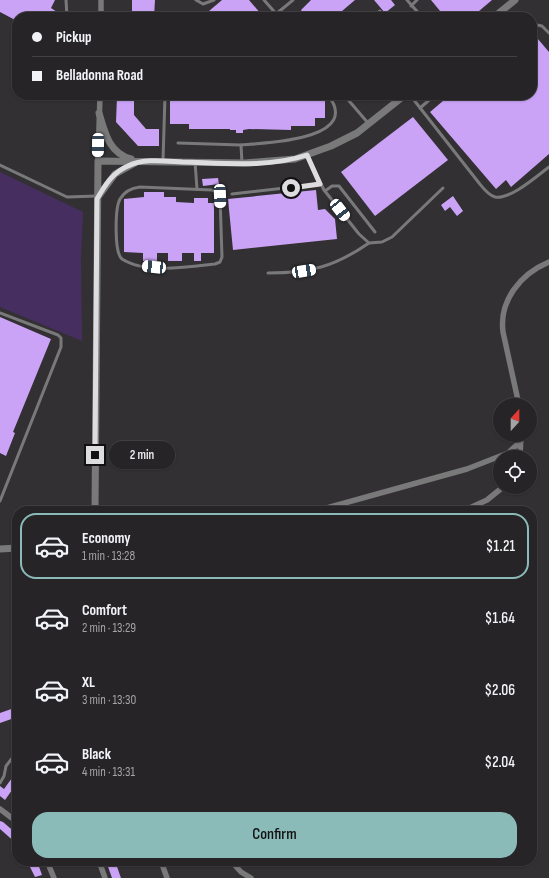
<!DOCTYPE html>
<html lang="en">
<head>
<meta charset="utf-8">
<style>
  :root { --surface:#262426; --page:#2e2c2e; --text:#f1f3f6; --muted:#a4a4a7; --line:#424143; --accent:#8bbbb9 }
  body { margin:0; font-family:"Sofia Sans Condensed",sans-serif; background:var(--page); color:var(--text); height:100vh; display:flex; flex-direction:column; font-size:15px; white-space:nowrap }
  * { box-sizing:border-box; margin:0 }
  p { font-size:13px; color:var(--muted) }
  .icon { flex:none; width:22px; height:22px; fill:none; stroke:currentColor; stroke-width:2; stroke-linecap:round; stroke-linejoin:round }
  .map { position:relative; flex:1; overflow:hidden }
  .panel { position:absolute; left:12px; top:506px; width:525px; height:360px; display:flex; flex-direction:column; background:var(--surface); border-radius:16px; box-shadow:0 1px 3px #0004,0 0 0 1px var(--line) }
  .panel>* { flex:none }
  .top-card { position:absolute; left:12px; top:12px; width:525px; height:88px; border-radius:16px; box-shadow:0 1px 3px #0004,0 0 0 1px var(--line); display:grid; align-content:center; height:88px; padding:0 20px; background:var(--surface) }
  .needle { width:26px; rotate:21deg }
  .fabs { position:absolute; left:493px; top:398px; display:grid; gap:8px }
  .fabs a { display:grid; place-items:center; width:44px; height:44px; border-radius:50%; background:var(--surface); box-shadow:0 1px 3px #0004,0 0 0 1px var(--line); font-size:20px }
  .end { position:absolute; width:18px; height:18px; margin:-9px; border:5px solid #dddcdf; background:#111; box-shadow:0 0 0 2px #111 }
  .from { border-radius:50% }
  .bubble { position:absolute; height:28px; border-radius:14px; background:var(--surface); box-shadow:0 1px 3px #0004,0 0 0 1px var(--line); font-size:13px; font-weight:600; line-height:28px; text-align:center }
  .car { position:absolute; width:12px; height:24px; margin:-12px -6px; border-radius:5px; box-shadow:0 0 3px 1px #0007; background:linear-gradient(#fff 24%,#345 0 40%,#fff 0 76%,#345 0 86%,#fff 0) }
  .top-card b { display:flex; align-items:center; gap:14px; height:38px; font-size:15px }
  .top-card b+b { border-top:1px solid var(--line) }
  .top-card i { width:10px; height:10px; background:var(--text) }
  ul { padding:7px 0 0; list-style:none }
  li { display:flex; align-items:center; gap:12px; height:66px; margin:0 8px 6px; padding:0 12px; border:2px solid transparent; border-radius:16px }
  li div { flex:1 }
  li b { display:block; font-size:15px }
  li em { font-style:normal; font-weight:600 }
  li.on { border-color:var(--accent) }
  li>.icon { width:36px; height:36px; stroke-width:1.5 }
  .button { display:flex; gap:8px; margin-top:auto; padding:8px 20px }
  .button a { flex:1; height:46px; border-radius:16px; background:var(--accent); color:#111; font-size:16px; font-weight:600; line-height:46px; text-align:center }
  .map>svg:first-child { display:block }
</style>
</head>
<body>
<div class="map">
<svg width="549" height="878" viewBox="0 0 549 878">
  <rect width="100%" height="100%" fill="#323033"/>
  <polygon fill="#472e60" points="0,172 83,212 81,259 82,341 0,307"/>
  <g fill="#cba3f6">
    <polygon points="0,0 55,0 51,8 57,12 54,17 17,17 17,21 0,12"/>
    <polygon points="132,0 155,0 154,17 132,17"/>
    <polygon points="222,0 249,0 261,14 257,17 202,17"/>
    <polygon points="311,0 355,0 335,17 303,17 303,13 301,10"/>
    <polygon points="374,0 391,0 395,5 385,13"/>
    <polygon points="431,0 492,0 472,17 445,17"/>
    <polygon points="532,32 549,52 549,154 511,187 506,180 496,189 430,112 450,95 532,95"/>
    <polygon points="170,95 325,95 325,118 315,118 315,126 291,126 291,130 249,129 243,130 243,133 236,133 236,130 230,130 230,129 189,129 189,124 170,124"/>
    <polygon points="117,97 134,98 134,115 146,129 159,129 159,146 138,146 116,122"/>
    <polygon points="413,117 448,160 375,216 341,172"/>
    <polygon points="218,178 219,184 203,186 202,179"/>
    <polygon points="316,190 318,210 325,209 335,219 337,239 233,250 228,199"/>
    <polygon points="144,192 164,192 164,197 176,197 176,202 194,203 194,198 208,198 208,203 214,203 214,253 201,253 201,261 194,261 194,253 182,253 182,261 168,261 168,253 157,253 157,261 143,261 143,253 124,252 124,199 144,197"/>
    <polygon points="453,196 463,211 457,216 450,207 445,211 441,205"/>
    <polygon points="0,317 51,339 13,432 15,433 6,456 0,453"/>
    <polygon points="17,707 17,717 0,723 0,713"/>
    <polygon points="17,771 17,783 5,800 0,796 0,786 4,789"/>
    <polygon points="0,821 3,822 17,834 17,844 0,829"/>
    <polygon points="27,861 37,861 42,875 35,877"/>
    <polygon points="106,861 115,861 121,878 112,878"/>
  </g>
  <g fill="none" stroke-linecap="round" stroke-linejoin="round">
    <g stroke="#79797a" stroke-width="3">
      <polyline points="66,0 67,17"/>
      <polyline points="196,0 203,4 214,0"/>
      <polyline points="264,0 279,17"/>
      <polyline points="407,0 422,17"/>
      <polyline points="411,6 417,0"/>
      <polyline points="276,14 293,0"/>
      <polyline points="373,17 380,11"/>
      <polyline points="532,24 542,26 549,33"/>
      <polyline points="344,95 368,123"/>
      <path d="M410 95 479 183C483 188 488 195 495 197 510 200 537 176 549 167"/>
      <polyline points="420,108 435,95"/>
      <polyline points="178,143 241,145"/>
      <polyline points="307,155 324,190 359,234 369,243 382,242 392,237 443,188"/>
      <polyline points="163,161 165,95"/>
      <polyline points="195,162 197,189"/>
      <path d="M242 163 241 145C265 143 363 140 328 95"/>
      <polyline points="0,165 67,197 97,196"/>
      <path d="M140 187 212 190 218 193 220 196 222 257 220 262 215 264C189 267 145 274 122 259 114 253 115 208 120 199 124 192 132 188 140 187Z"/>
      <polyline points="325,191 332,186 339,186 375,232"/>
      <polyline points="232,194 320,184"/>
      <path d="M268 273C310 273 334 267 369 243"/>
      <polyline points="0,313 58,335 61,338 61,347 0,501"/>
      <polyline points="0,783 4,776 6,766 17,752"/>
    </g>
    <g stroke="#79797a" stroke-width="5.5">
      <polyline points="101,0 101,17"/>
      <polyline points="98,161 100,95"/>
      <path d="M519 405 503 332C499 301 520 274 549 262"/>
      <polyline points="520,457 521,435"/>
      <polyline points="316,511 467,469 508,453 521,441"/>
      <polyline points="463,511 487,500 503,487"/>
      <polyline points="0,809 17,822"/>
      <polyline points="47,861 54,878"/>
      <polyline points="99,861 105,878"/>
      <polyline points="161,861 167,878"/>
      <polyline points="231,861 241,872 251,878"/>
    </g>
    <g stroke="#79797a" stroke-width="7">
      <polyline points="494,17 515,0"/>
      <path d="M99 113C105 133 109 153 131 159"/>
      <polyline points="98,197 115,174 135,163"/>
      <polyline points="95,511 98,161 245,163 295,159 331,146 357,133 405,95"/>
      <polyline points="0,549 17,548"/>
    </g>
  </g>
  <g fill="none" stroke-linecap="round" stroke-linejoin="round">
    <path stroke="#dddcdf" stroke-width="5" d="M95 455 97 199C105 185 113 172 128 166 144 158 164 161 182 162 223 163 268 168 307 155L320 184 291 188"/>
  </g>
</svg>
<div class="fabs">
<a><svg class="needle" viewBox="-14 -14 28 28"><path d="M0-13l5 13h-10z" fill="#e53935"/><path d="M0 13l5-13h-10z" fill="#a4a4a7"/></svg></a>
<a><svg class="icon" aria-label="locate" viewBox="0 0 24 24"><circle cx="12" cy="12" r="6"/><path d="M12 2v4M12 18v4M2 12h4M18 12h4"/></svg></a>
</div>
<i class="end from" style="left:291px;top:188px"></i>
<i class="end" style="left:95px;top:455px"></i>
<div class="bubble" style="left:109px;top:441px;width:66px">2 min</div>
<i class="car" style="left:98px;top:145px;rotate:181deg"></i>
<i class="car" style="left:220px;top:196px;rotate:178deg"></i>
<i class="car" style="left:340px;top:210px;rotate:142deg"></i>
<i class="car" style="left:154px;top:267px;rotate:276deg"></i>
<i class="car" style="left:304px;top:271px;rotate:81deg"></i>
<div class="top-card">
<b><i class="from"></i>Pickup</b>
<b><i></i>Belladonna Road</b>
</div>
<section class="panel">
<ul>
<li class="on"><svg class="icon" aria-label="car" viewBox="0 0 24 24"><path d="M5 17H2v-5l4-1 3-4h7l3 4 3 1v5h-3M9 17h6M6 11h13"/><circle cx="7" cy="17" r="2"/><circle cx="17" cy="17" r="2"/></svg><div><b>Economy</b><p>1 min · 13:28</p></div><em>$1.21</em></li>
<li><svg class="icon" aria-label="car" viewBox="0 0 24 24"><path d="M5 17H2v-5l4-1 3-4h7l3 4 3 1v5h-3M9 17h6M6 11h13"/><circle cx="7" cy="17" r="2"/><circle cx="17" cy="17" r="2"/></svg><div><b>Comfort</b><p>2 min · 13:29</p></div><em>$1.64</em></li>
<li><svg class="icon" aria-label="car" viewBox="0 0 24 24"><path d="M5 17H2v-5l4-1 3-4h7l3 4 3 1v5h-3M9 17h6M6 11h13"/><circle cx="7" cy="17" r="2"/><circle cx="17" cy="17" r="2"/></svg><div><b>XL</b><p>3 min · 13:30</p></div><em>$2.06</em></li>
<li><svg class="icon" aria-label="car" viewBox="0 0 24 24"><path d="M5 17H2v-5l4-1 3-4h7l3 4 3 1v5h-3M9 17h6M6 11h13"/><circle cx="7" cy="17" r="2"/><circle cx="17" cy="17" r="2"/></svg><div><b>Black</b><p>4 min · 13:31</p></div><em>$2.04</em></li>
</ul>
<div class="button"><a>Confirm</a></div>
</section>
</div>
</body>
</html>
